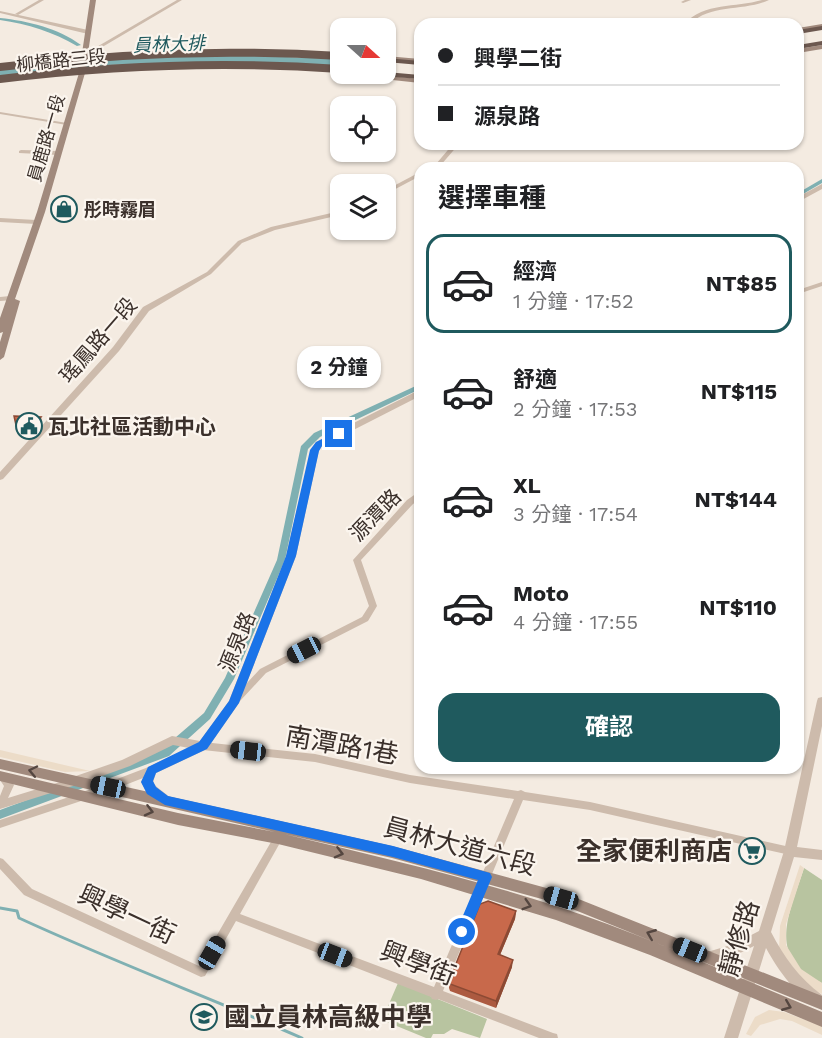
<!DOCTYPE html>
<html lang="zh-TW">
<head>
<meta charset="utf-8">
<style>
  :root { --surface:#fff; --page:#f6f6f6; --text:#202124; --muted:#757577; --line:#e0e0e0; --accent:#1f5a5e }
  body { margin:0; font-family:"Work Sans","Noto Sans TC",sans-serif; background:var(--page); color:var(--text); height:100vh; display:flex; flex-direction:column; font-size:22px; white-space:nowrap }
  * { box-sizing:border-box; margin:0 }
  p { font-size:20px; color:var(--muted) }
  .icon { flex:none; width:33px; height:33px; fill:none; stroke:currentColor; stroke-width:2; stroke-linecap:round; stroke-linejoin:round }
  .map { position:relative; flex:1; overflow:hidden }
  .drawer { position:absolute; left:414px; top:162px; width:390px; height:612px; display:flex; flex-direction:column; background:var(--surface); border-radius:18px; box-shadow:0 2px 4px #0004 }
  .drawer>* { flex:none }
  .top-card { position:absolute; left:414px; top:18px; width:390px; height:132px; border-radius:18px; box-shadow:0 2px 4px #0004; display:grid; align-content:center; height:132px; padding:0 24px; background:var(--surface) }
  .needle { width:39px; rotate:111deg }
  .controls { position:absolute; left:330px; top:18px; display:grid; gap:12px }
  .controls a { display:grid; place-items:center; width:66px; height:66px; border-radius:12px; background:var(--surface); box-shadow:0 2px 4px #0004; font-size:30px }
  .end { position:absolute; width:27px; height:27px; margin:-14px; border:8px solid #1a73e8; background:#fff; box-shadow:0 0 0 3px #fff }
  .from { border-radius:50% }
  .bubble { position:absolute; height:42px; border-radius:18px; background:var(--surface); box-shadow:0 2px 4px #0004; font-size:20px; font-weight:700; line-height:42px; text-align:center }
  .car { position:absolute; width:18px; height:36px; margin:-18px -9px; border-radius:8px; box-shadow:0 0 4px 2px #0007; background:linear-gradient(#222 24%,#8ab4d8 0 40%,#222 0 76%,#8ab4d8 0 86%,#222 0) }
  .top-card b { display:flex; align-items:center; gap:21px; height:57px; font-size:22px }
  .top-card b+b { border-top:2px solid var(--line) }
  .top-card i { width:15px; height:15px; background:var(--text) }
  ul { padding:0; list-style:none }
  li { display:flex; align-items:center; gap:18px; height:99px; margin:0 12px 9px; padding:0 12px; border:3px solid transparent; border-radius:18px }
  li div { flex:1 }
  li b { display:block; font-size:22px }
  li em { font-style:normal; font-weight:700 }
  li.on { border-color:var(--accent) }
  li>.icon { width:54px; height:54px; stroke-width:1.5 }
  h2 { padding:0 24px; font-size:27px; line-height:72px }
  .button { display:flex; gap:12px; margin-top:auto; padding:12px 24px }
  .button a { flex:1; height:69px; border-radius:18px; background:var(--accent); color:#fff; font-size:24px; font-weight:700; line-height:69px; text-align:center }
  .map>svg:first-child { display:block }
</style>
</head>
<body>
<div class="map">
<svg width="822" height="1038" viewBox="0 0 822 1038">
  <rect width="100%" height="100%" fill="#f4ebe1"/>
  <g fill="#b8c4a0">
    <path d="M804 868 822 880V983C765 958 790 912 804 868Z"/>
    <polygon points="398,983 487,1019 480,1038 452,1029 444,1034 433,1034 431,1038 426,1038 382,1020"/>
  </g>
  <g fill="#ecdcc8">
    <polygon points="0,750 90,771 65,772 0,757"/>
    <polygon points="800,865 804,868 786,924 786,945 801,969 822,983 822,994 810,988 779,950 780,926"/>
    <polygon points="769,1010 784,1012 822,1026 822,1035 792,1021 780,1019 760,1025 751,1036 746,1034 755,1017"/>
  </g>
  <polygon fill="#7fb0b2" points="181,53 340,59 340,68 244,62 108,65 0,77 0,68"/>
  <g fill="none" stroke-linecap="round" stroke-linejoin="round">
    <path stroke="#7fb0b2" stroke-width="3" d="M0 908 17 911 19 918C112 961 208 997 302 1038"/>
    <g fill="#7fb0b2" fill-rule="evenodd">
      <path d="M0 18C28 21 58 28 81 45L77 46C53 32 28 24 0 20Z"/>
      <polygon points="822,179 822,183 798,197 798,193"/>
      <polygon points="420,384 420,389 320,437 308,449 285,560 234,679 210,719 169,756 0,819 0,810 161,750 204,713 225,678 277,560 301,446 314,433"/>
    </g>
    <g fill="#cdbbac" fill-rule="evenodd">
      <polygon points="39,0 44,0 18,15 15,14"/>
      <polygon points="177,0 182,0 87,56 83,55"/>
      <polygon points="685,0 691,0 683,3 681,2"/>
      <polygon points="0,112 67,123 69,124 67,125 0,114"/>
      <polygon points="21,150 58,151 61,153 58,155 19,153 19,151"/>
      <polygon points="0,218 36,220 39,222 36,224 0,222"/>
      <polygon points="822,282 822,286 798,294 798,290"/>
      <polygon points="417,493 420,493 420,499 413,504 361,560 377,606 368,621 266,673 240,701 237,702 234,701 233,699 234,697 260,669 362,617 369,606 353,560 407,500"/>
      <polygon points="203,742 315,754 410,775 518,791 521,790 525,792 590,802 790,847 793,848 795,851 793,854 790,855 590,810 523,800 443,991 553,1033 557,1034 558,1038 539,1038 438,999 436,1000 432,999 431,997 236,921 205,976 201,977 24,895 0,869 0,858 3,859 32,889 199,966 275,835 278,834 281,835 283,838 281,841 240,914 434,987 514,799 410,783 315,762 203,750 200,749 198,746 200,743"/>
      <polygon points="3,773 6,774 14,785 8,798 73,778 76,779 78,782 76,785 73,786 0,809 0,796 4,786 0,780 0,774"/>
      <polygon points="84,792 87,793 89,796 87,799 0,828 0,820"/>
    </g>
    <g fill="#cdbbac" fill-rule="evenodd">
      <path d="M762 0H769C744 12 712 3 690 24H684C705 2 735 8 762 0Z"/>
      <polygon points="0,11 88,30 91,32 88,34 0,13"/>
      <polygon points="453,144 459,144 440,166 437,168 429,168 436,164"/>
      <polygon points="420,172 420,176 386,194 386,190"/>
      <polygon points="822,184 822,189 798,202 798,197"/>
      <polygon points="340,211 340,215 275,230 242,243 211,274 149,311 119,351 3,479 0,480 0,472 113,347 143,307 207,272 238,241 271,227"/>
      <polygon points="10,296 14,298 13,300 0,301 0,297"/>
      <path d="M417 391H420V396L322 446 319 450 296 556 239 703 207 749 156 773 153 782C157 790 167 792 171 800L169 803C156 806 147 793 141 782L143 778 87 800 83 798 81 795 83 792 146 768 189 748 173 745 130 766 77 785 73 783 71 780 73 777 122 760 172 736 200 741 229 701 286 556 311 450 316 442Z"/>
      <path d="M822 697V726L797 847 822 850V860L794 857 771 932C784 957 799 978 822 995V1009C798 999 778 970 766 948L738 1038H724L754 946 736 955 708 963 704 961 702 957 704 953 734 944 759 931 784 851 817 701 818 698Z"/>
    </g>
    <g fill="#a18a7d" fill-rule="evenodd">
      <polygon points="90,0 96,0 85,73 45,212 15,299 20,301 4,357 0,360 0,342 3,332 0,333 0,318 37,212 79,73"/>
      <polygon points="822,24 822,28 798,32 798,28"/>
      <polygon points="822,45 822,49 798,53 798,49"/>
      <polygon points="386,56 420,59 420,63 386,60"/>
      <polygon points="353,74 369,74 420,79 420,83 356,76"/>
      <path d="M0 759 392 846 561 892 822 996V1010L560 904 392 858 284 834C375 856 467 877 556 906 647 936 734 976 822 1012V1027L650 955 556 920 421 879 278 844 178 825 0 781V771L178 813 275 832 0 769Z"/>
    </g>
    <g fill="#6c584f" fill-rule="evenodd">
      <polygon points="822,26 822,30 798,34 798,30"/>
      <polygon points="822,41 822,45 798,49 798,45"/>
      <polygon points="386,58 420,61 420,65 386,62"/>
      <polygon points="386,72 420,75 420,79 381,76 377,74"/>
    </g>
    <g stroke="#6c584f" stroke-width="8">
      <path d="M0 67C113 53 226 49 340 56"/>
      <path d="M0 79C114 65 226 61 340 69"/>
    </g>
  </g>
  <g fill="#ac5a40">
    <polygon points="14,416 42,422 34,431 17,430"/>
    <polygon points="516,911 515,919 500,955 512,967 496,1008 450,991 449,988 449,981"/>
  </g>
  <g fill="#8c4a34">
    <polygon points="41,417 42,422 34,431 33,426"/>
    <polygon points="516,911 515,919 497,962 498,954"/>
    <polygon points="513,960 512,967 496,1008 496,1001"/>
  </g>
  <g fill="#c8694b" stroke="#8c4a34" stroke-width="1.5">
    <polygon points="14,416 41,417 33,426 16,425"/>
    <polygon points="488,901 516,911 498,954 513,960 496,1001 450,984 449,981 480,904"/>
  </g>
  <defs><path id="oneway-chevron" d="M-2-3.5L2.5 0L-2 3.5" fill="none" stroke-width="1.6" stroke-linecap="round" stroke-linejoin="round" transform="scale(1.5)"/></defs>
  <g stroke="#544640">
    <use href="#oneway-chevron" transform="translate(33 771) rotate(-168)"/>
    <use href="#oneway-chevron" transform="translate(149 811) rotate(14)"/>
    <use href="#oneway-chevron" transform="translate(339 853) rotate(14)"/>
    <use href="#oneway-chevron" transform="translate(527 905) rotate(17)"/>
    <use href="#oneway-chevron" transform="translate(651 934) rotate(-158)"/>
    <use href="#oneway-chevron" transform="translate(787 1006) rotate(22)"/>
  </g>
  <polygon fill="#1a73e8" points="336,432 344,434 322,446 319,451 296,556 239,703 207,749 156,773 153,781 156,787 168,796 393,846 490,873 492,877 469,932 467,937 462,939 458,937 456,932 478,880 393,857 165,805 147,794 141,782 148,767 199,742 229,701 286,556 310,450 316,442"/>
  <defs>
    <symbol id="shop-ring" viewBox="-11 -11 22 22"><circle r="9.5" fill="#fbf5ee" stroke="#1f5a5e" stroke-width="1.5"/><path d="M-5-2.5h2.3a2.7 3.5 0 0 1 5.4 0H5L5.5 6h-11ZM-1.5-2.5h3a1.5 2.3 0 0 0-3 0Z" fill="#1f5a5e"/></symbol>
    <symbol id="civic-ring" viewBox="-11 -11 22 22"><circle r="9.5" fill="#fbf5ee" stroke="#1f5a5e" stroke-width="1.5"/><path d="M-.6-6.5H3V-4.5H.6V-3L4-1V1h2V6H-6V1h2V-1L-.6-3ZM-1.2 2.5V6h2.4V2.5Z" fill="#1f5a5e"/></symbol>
    <symbol id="supermarket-ring" viewBox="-11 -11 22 22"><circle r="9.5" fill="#fbf5ee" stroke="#1f5a5e" stroke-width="1.5"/><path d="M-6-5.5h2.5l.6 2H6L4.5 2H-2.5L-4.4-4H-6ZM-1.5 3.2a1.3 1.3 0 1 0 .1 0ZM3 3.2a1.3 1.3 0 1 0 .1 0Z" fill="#1f5a5e"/></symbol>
    <symbol id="school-ring" viewBox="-11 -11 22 22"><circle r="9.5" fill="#fbf5ee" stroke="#1f5a5e" stroke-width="1.5"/><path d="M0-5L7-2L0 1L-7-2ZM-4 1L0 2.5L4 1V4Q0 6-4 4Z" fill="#1f5a5e"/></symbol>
  </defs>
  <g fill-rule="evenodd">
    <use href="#shop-ring" x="49" y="194" width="30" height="30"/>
    <use href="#civic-ring" x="14" y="411" width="30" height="30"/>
    <use href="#supermarket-ring" x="737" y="836" width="30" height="30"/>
    <use href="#school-ring" x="189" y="1002" width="30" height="30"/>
  </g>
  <g text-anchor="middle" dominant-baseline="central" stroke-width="4.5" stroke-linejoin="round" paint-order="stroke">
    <g font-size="18" font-style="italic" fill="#1f5a5e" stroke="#fbf5ee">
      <text transform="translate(169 44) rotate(-2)">員林大排</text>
    </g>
    <g font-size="18" fill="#3b302b" stroke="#fbf5ee">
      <text transform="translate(61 60) rotate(-6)">柳橋路三段</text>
      <text transform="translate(46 138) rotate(-74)">員鹿路一段</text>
    </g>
    <g font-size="18" font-weight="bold" fill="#3b302b" stroke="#fbf5ee" text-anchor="start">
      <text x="84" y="209">彤時霧眉</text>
    </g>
    <g font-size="21" fill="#3b302b" stroke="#fbf5ee">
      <text transform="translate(98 340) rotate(-49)">瑤鳳路一段</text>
      <text transform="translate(375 515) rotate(-46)">源潭路</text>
      <text transform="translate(237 642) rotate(-68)">源泉路</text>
    </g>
    <g font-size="21" font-weight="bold" fill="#3b302b" stroke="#fbf5ee" text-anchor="start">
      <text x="48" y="426">瓦北社區活動中心</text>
    </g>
    <g font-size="26" fill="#3b302b" stroke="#fbf5ee">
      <text transform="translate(342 745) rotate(10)">南潭路1巷</text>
      <text transform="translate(460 846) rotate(15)">員林大道六段</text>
      <text transform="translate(127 914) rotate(25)">興學一街</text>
      <text transform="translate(739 938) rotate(-73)">靜修路</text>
      <text transform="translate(418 963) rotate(21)">興學街</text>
    </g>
    <g font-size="26" font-weight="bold" fill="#3b302b" stroke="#fbf5ee" text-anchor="end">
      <text x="732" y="851">全家便利商店</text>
      <text x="224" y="1017" text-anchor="start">國立員林高級中學</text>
    </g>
  </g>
</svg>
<div class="controls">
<a><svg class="needle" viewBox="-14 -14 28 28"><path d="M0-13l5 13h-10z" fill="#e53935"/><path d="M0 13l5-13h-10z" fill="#757577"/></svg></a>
<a><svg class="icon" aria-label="locate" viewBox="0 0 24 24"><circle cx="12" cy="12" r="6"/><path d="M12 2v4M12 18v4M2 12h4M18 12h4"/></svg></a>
<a><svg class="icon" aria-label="layers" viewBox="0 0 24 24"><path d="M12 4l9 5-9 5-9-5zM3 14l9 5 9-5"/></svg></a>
</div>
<i class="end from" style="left:462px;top:932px"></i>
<i class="end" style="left:339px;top:434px"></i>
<div class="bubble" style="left:297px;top:346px;width:84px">2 分鐘</div>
<i class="car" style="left:304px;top:650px;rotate:243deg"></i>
<i class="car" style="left:248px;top:751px;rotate:277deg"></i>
<i class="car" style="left:108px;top:787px;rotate:282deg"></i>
<i class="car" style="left:561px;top:898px;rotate:286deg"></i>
<i class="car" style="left:690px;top:950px;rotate:292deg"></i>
<i class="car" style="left:212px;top:953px;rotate:30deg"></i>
<i class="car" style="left:335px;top:955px;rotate:111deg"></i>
<div class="top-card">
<b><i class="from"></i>興學二街</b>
<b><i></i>源泉路</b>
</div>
<section class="drawer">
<h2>選擇車種</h2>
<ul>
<li class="on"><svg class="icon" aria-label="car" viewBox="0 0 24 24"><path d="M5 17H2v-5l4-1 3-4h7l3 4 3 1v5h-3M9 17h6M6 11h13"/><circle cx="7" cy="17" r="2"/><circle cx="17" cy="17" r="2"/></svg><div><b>經濟</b><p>1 分鐘 · 17:52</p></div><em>NT$85</em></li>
<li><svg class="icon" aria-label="car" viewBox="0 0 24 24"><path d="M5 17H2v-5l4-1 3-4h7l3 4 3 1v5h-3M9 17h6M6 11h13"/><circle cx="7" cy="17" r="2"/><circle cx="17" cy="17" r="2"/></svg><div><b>舒適</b><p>2 分鐘 · 17:53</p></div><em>NT$115</em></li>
<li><svg class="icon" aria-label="car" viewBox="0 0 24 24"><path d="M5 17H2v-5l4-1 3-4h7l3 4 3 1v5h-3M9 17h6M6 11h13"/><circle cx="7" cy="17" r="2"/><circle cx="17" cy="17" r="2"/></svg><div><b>XL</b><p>3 分鐘 · 17:54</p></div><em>NT$144</em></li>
<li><svg class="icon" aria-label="car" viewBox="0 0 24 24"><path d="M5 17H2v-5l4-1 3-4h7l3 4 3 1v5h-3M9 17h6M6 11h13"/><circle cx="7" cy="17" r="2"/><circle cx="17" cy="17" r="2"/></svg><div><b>Moto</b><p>4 分鐘 · 17:55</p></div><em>NT$110</em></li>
</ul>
<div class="button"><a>確認</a></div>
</section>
</div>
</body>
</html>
